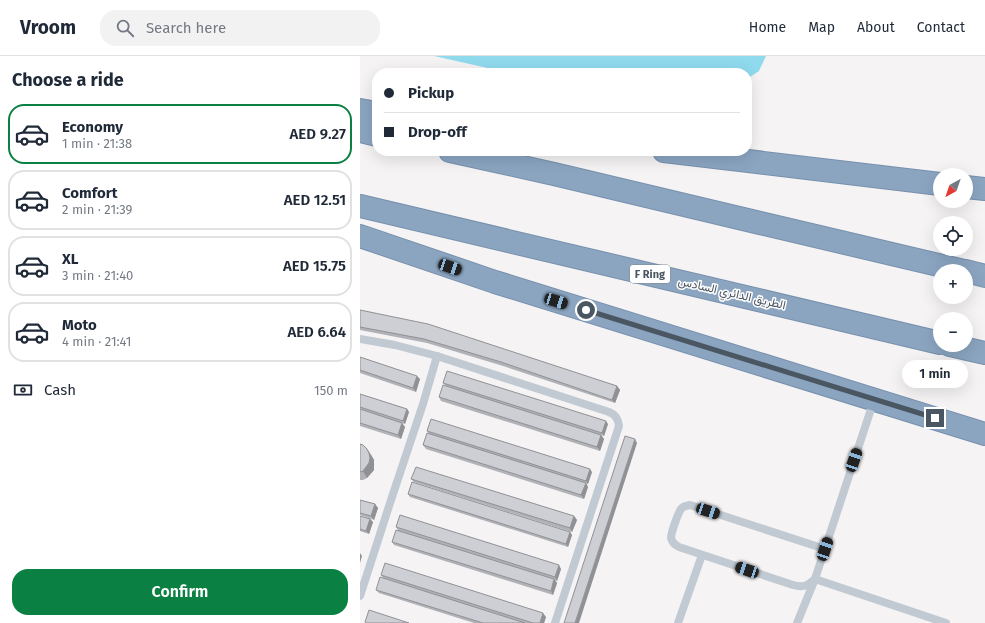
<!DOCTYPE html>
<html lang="en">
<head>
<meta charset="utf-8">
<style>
  :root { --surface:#fff; --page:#f2f2f3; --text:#1f2937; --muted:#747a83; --line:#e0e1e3; --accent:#0b8043 }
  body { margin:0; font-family:"Fira Sans",Vazirmatn,sans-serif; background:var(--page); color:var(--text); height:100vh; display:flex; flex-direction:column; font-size:15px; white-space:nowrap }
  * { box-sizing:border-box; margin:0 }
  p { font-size:13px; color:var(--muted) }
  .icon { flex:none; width:22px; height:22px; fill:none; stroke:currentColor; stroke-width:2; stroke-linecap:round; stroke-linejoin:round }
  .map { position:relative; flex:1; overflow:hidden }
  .drawer { display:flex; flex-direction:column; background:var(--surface); width:360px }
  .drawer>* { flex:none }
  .banner { position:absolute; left:12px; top:12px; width:380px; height:88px; border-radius:16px; box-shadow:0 4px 16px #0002; display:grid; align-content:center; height:88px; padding:0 12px; background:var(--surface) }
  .needle { width:26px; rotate:220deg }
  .tools { position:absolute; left:573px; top:112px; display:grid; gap:8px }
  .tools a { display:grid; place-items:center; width:40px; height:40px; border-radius:50%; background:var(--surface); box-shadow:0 4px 16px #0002; font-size:20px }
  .end { position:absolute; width:18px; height:18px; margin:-9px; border:5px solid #4a5661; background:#fff; box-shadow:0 0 0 2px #fff }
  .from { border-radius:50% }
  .bubble { position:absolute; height:28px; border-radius:14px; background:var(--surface); box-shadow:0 4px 16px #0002; font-size:13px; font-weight:600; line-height:28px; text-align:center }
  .car { position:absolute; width:12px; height:24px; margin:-12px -6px; border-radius:5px; box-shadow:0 0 3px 1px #0007; background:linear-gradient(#222 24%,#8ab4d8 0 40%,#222 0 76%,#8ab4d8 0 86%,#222 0) }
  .banner b { display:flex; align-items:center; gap:14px; height:38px; font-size:15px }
  .banner b+b { border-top:1px solid var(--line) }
  .banner i { width:10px; height:10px; background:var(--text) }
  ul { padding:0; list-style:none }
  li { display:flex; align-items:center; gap:12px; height:60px; margin:0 8px 6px; padding:0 4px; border:2px solid var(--line); border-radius:16px }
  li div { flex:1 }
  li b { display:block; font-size:15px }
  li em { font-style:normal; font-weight:600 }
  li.selected { border-color:var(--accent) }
  li>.icon { width:36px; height:36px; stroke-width:1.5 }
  h2 { padding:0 12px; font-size:18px; line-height:48px }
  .pay { display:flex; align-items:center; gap:10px; height:44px; padding:0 12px; font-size:15px }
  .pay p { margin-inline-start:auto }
  .primary-button { display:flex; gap:8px; margin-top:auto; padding:8px 12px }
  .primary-button a { flex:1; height:46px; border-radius:16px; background:var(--accent); color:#fff; font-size:16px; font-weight:600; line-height:46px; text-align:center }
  header { display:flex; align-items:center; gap:24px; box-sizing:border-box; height:56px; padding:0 20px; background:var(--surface); border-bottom:1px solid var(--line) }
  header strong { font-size:19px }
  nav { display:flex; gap:22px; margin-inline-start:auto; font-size:14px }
  .search { width:280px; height:36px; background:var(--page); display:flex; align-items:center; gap:10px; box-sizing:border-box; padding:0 14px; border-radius:16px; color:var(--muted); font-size:15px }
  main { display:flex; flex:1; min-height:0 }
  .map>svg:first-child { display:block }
</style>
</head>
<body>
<header>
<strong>Vroom</strong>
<div class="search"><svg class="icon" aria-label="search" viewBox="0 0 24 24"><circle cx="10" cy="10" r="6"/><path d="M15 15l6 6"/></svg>Search here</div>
<nav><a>Home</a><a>Map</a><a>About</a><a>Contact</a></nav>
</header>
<main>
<section class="drawer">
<h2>Choose a ride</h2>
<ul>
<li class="selected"><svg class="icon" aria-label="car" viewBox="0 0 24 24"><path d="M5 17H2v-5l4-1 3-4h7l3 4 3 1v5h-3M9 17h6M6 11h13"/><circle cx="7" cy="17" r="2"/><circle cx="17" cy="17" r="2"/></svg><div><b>Economy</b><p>1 min · 21:38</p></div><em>AED 9.27</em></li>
<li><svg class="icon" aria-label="car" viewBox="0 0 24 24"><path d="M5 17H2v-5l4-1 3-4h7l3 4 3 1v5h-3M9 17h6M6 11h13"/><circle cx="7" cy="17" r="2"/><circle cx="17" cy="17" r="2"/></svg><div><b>Comfort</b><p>2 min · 21:39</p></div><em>AED 12.51</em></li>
<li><svg class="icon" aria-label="car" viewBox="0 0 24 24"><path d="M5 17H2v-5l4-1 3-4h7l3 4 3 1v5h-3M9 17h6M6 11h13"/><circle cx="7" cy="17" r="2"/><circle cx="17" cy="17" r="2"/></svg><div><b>XL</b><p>3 min · 21:40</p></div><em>AED 15.75</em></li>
<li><svg class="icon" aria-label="car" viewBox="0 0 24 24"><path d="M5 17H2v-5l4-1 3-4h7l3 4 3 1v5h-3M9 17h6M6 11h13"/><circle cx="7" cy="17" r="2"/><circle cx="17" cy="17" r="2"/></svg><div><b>Moto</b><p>4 min · 21:41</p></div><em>AED 6.64</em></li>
</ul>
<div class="pay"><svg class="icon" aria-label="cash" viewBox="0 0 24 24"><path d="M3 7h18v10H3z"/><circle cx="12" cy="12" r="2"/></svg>Cash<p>150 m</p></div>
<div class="primary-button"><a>Confirm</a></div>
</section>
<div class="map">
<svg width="625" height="567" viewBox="0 0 625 567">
  <rect width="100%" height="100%" fill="#f5f3f3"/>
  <polygon fill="#90daee" points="74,0 406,0 399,15 387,23 387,17 150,17"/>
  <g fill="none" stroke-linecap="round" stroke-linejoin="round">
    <defs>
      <g id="highway">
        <polyline points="0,54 17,57"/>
        <polyline points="0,75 17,79"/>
        <polyline points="90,95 194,118 400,167 604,215"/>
        <polyline points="304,95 580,128"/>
        <polyline points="606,131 625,133"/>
        <polyline points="0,150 580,287"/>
        <polyline points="0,180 135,226 625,378"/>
        <polyline points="606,215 625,220"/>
        <polyline points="590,289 625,297"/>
      </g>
    </defs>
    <use href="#highway" stroke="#7690ad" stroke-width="24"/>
    <g stroke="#c1cad2" stroke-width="8">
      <path d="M0 283 35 289 77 300 249 356C256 359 258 363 259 370L195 567"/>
      <path d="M455 523C447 530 443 532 433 529L319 491C315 489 312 486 311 482 311 477 318 457 321 453 323 450 326 450 330 449L465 493"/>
      <polyline points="455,523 586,567"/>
      <polyline points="0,540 31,444 63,348 77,300"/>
      <polyline points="318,567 342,499"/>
      <polyline points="437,567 455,523 514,344"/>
    </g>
    <use href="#highway" stroke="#8ba5c1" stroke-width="22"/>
  </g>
  <g fill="#b0b2b7">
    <polygon points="0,254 257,330 260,334 255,347 143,310 67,287 0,274"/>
    <polygon points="0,301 60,323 56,336 0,317"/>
    <polygon points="83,327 248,368 244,380 86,330"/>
    <polygon points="0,338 47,353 49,356 45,368 42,367 45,371 41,383 0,370"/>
    <polygon points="79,341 241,379 244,383 240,395 81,345"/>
    <polygon points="67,375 232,416 228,428 226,427 228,431 224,443 66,393 63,389 69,378"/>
    <polygon points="0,388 7,393 12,400 14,404 14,414 7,422 3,424 0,424"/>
    <polygon points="51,423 214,460 217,464 212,476 54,426"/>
    <polygon points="48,438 210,476 212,479 208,491 50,441"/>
    <polygon points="0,444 15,448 18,452 14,464 0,459"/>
    <polygon points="0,460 10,463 13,466 9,478 0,475"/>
    <polygon points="36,471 201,513 197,525 195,524 197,527 193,539 34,489 32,486 38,474"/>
    <polygon points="21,519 186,561 184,567 114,567 19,537 16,534 23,522"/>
  </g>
  <g fill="#909195">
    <polygon points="57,320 60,323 56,336 53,332"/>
    <polygon points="257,330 260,334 255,347 252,344"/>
    <polygon points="47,353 49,356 45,368 43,365"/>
    <polygon points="246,365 248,368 244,380 242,377"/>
    <polygon points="42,367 45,371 41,383 38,379"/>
    <polygon points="241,379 244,383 240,395 237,391"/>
    <polygon points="275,383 277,387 219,567 215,567"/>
    <polygon points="7,393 14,404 14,414 7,422 3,415"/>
    <polygon points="230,413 232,416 228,428 226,425"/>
    <polygon points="226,427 228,431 224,443 221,439"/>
    <polygon points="15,448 18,452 14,464 11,460"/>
    <polygon points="214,460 217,464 212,476 210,472"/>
    <polygon points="10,463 13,466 9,478 6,475"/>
    <polygon points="210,476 212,479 208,491 206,488"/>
    <polygon points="0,497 2,500 0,507"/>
    <polygon points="199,509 201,513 197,525 195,521"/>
    <polygon points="194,523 197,527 193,539 191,535"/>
    <polygon points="183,557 186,561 184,567 180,567"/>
  </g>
  <g fill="#cdcfd5" stroke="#909195">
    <polygon points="0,254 68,268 257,330 252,344 141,306 64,283 0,271"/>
    <polygon points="0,301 57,320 53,332 0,314"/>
    <polygon points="87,315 246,365 242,377 83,327"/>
    <polygon points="83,329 241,379 237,391 79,341"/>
    <polygon points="0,338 47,353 43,365 0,351"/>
    <polygon points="0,353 42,367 38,379 0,367"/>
    <polygon points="71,363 230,413 226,425 67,375"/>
    <polygon points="67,377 226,427 221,439 63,389"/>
    <polygon points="265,380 275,383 215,567 204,567"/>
    <polygon points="0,388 3,389 7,393 9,397 10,402 9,407 3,415 0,416"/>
    <polygon points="56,411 214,460 210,472 51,423"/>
    <polygon points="52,426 210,476 206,488 48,438"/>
    <polygon points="0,444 15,448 11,460 0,457"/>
    <polygon points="40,459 199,509 195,521 36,471"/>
    <polygon points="0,460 10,463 6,475 0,473"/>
    <polygon points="36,474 194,523 191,535 32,486"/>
    <polygon points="25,507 183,557 180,567 173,567 21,519"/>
    <polygon points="20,521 165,567 123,567 16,534"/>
    <polygon points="9,554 49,567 7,567 5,566"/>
  </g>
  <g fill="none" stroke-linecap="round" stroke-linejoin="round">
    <polyline stroke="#4a5661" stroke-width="5" points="226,254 575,362"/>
  </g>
  <g text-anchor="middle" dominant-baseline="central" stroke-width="3" stroke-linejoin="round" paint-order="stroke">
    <rect fill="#fff" stroke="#808990" stroke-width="1" x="270" y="209" width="40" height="18" rx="3"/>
    <g font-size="11" font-weight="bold" fill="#4a5661">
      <text x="290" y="218">F Ring</text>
    </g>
    <g font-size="12" fill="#4a5661" stroke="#fff">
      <text transform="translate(372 237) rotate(13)">الطريق الدائري السادس</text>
    </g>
  </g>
</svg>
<div class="tools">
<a><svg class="needle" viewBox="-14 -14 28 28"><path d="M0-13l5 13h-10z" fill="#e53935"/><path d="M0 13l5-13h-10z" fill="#747a83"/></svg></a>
<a><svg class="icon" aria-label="locate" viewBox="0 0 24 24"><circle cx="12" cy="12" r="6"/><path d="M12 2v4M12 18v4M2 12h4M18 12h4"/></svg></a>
<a>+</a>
<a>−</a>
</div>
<i class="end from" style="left:226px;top:254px"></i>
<i class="end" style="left:575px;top:362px"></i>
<div class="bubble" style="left:542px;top:304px;width:66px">1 min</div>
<i class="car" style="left:90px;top:211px;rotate:109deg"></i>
<i class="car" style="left:196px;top:245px;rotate:107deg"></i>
<i class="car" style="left:494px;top:404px;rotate:19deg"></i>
<i class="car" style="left:348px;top:455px;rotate:108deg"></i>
<i class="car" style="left:465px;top:493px;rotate:18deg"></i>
<i class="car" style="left:387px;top:514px;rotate:289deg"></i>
<div class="banner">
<b><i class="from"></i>Pickup</b>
<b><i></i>Drop-off</b>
</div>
</div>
</main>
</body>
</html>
